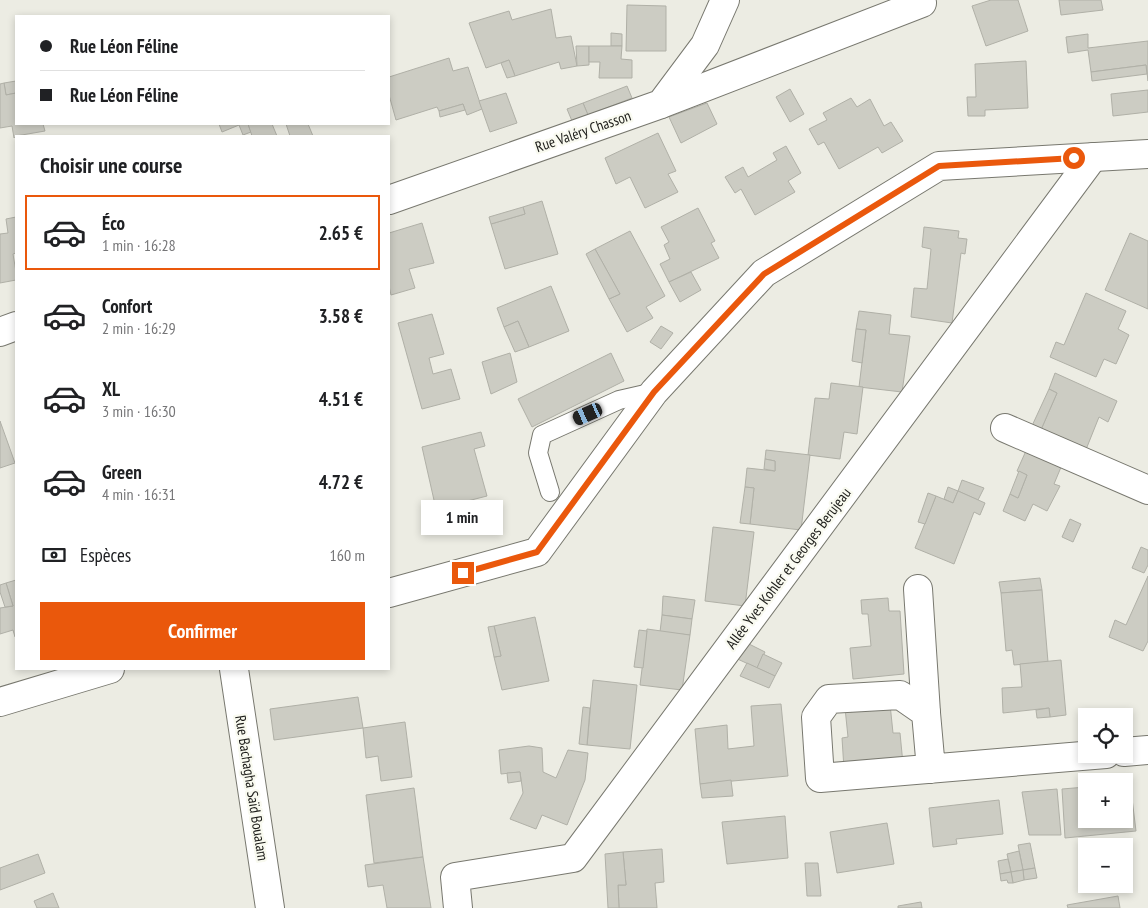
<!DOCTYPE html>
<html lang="fr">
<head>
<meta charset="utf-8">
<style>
  :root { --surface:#fff; --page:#f2f2f2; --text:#202124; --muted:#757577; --line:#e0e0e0; --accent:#ea580c }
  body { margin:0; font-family:"PT Sans Narrow",sans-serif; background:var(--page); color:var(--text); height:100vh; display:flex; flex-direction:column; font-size:19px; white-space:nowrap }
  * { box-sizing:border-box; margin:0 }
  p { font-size:16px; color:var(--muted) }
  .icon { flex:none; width:28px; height:28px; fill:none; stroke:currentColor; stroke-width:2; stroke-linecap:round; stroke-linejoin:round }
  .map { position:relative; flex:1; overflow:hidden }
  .details { position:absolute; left:15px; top:135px; width:375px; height:535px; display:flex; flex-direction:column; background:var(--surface); border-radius:0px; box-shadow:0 2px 8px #0003 }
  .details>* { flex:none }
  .banner { position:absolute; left:15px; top:15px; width:375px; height:110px; border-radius:0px; box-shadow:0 2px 8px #0003; display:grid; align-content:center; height:110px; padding:0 25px; background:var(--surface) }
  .controls { position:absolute; left:1078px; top:708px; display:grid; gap:10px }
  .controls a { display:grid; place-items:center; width:55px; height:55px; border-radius:0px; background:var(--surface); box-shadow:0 2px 8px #0003; font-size:25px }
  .end { position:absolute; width:22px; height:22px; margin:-11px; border:6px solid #ea580c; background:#fff; box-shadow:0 0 0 2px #fff }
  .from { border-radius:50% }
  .bubble { position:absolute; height:35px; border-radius:0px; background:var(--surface); box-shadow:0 2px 8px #0003; font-size:16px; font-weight:800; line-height:35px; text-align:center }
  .car { position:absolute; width:15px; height:30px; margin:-15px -8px; border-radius:6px; box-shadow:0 0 4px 1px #0007; background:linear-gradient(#222 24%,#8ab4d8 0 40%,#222 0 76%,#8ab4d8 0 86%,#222 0) }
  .banner b { display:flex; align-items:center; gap:18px; height:48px; font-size:19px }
  .banner b+b { border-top:1px solid var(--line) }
  .banner i { width:12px; height:12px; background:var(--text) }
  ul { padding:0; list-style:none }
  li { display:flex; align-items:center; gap:15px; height:75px; margin:0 10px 8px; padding:0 15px; border:2px solid transparent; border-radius:0px }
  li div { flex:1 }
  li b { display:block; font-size:19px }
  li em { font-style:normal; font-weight:800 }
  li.selected { border-color:var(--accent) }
  li>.icon { width:45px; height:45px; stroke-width:1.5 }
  h2 { padding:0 25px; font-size:22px; line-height:60px }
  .pay { display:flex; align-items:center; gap:12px; height:55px; padding:0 25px; font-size:19px }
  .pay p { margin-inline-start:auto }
  .action { display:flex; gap:10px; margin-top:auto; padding:10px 25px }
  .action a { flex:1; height:58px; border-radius:0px; background:var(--accent); color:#fff; font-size:20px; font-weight:800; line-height:58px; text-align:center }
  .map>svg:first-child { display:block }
</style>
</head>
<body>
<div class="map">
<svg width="1148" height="908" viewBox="0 0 1148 908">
  <rect width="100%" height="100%" fill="#ecece3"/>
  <g fill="#ccccc3" stroke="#b0b0a7">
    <polygon points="991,0 1018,0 1028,31 986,46 972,6"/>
    <polygon points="1059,0 1101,0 1103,10 1061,15"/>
    <polygon points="627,5 666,6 666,51 626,51"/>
    <polygon points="551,9 556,38 571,36 577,66 561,69 559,62 515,76 509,60 486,68 469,23 509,11 512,20"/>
    <polygon points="611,33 622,34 622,46 611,46"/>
    <polygon points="1088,34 1088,48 1148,41 1148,81 1146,65 1091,72 1088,50 1068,53 1066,37"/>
    <polygon points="576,46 589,46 589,65 577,66"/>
    <polygon points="589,46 622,46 621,59 632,60 632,78 599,78 600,62 589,62"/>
    <polygon points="449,58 453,71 468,67 482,109 467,115 463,104 439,111 437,107 396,120 389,95 389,77"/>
    <polygon points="509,60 515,76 507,78 501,63"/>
    <polygon points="1026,61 1028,108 985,110 985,116 968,116 967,97 976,97 975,64"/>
    <polygon points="1146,65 1147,74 1092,81 1091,72"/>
    <polygon points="16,81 16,93 6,95 4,83"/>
    <polygon points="4,83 6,95 16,93 16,124 43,124 45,131 16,136 14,138 12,126 0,128 0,84"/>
    <polygon points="627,86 632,98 588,115 583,103"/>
    <polygon points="790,89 804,114 790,122 776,97"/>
    <polygon points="1148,90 1148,112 1113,116 1111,94"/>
    <polygon points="506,93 517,123 490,132 479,101"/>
    <polygon points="851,98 857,107 870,99 884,126 891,122 903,141 882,153 878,147 839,169 824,142 818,145 809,129 827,120 823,113"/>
    <polygon points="583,103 588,115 572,121 567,109"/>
    <polygon points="707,103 717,124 681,143 669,117"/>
    <polygon points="463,104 465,110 440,117 439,111"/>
    <polygon points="219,124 248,124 251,132 243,135 239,125 222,132"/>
    <polygon points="248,124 272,124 277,136 252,136"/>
    <polygon points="286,124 308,124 313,136 290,136"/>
    <polygon points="658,133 676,171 668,174 678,192 645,208 630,177 616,184 605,158"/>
    <polygon points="786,146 801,173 788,181 795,192 755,215 741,189 735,193 725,177 743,167 748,177 777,160 773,153"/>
    <polygon points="542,201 558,254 505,269 491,224 525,214 523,207"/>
    <polygon points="523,207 525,214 491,224 489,217"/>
    <polygon points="698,208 715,241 711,243 719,258 669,282 660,264 670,259 664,245 669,242 661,227"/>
    <polygon points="16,217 16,253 13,254 16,272 16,280 0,283 0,234 8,233 6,219"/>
    <polygon points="422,223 434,263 409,269 415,288 391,295 389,286 389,233"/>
    <polygon points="924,227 959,231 958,238 967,239 965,254 961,253 952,323 911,317 914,288 927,289 931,249 922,247"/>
    <polygon points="630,231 665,296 646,307 653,318 627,332 609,299 620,294 595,249"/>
    <polygon points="1130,233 1148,241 1148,309 1105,290"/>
    <polygon points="595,249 620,294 609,299 586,254"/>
    <polygon points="691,272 701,290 680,302 669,282"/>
    <polygon points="551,286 569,331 529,347 518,321 504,327 497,308"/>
    <polygon points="1086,293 1126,311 1118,329 1129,335 1116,364 1104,359 1096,377 1050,357 1056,342 1064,345"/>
    <polygon points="859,311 891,315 889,334 910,336 902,392 859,387 866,330 856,329"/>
    <polygon points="432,314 444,354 429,358 433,374 451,369 460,399 422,409 398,323"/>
    <polygon points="518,321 529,347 515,352 504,327"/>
    <polygon points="661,326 673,333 661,349 650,342"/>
    <polygon points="856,329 866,330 862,363 852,361"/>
    <polygon points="510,353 517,382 491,394 482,362"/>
    <polygon points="611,353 624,381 532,427 518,399"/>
    <polygon points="1055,373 1117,401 1108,422 1099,417 1085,452 1040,432 1057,393 1049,389"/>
    <polygon points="831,383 863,387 857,434 844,432 840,459 808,455 815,398 829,399"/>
    <polygon points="1049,389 1057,393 1040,432 1031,428"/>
    <polygon points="0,421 15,463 0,468"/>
    <polygon points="481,432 485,446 474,449 487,496 436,509 422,447"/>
    <polygon points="1029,444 1064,460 1054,484 1060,486 1047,511 1033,504 1025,521 1003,511 1010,494 1018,498 1027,475 1017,471"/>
    <polygon points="766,450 810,455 801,530 750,524 754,488 745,487 747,468 775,471 775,461 765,459"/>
    <polygon points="765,459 775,461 775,471 764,469"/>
    <polygon points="1019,471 1027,475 1018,498 1010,494"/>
    <polygon points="962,480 984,488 978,500 958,491"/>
    <polygon points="745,487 754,488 750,524 740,523"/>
    <polygon points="948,487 958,491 953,503 944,499"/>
    <polygon points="958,491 985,503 980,515 974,512 954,564 915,548 936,496 953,503"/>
    <polygon points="928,493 936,496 925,524 918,522"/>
    <polygon points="1070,519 1081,524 1073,542 1062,537"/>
    <polygon points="713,527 754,532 745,606 705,601"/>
    <polygon points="1141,547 1148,550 1148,565 1144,573 1132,568"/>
    <polygon points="1148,576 1148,641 1143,651 1109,637 1115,620 1126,625"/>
    <polygon points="1040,578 1042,590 1001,593 999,582"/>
    <polygon points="16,580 16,637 15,637 13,630 0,634 0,608 13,606 6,583"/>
    <polygon points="6,583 13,606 5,607 0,592 0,585"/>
    <polygon points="1042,590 1048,662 1014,665 1012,650 1006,651 1001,593"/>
    <polygon points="663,596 695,600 692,619 662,615"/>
    <polygon points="888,598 889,611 900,611 904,674 853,679 850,648 871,646 868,614 862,614 861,600"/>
    <polygon points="662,615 692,619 690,635 660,632"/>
    <polygon points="535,617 549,681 502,690 494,657 501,656 494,626"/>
    <polygon points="494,626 501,656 494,657 488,627"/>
    <polygon points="647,629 690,635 682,690 640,685"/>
    <polygon points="639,630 647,631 643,668 634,667"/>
    <polygon points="743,641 765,652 757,668 731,656"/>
    <polygon points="763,654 782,663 775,676 757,668"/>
    <polygon points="1061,660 1066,715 1050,717 1049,708 1003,713 1002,688 1022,687 1020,664"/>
    <polygon points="747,663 775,676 769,688 740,676"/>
    <polygon points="593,680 637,685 630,749 587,745"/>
    <polygon points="358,697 363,728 274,740 270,709"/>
    <polygon points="781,704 788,776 700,784 695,729 727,725 728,749 754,746 751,706"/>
    <polygon points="890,704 893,733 900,733 903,764 844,769 842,738 848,737 845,708"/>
    <polygon points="583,707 590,708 587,745 579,744"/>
    <polygon points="1049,708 1050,717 1037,718 1036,710"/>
    <polygon points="405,722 412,777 381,781 378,756 366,758 363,728"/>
    <polygon points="529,746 542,748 543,772 556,778 568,750 588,753 585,780 567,825 542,815 536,829 510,819 523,793 520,772 501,774 499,750"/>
    <polygon points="520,772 521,781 508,783 507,773"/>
    <polygon points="731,780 733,796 702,798 700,784"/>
    <polygon points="1130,782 1136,831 1065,838 1062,789 1086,787 1086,819 1124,819 1124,783"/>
    <polygon points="414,788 423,857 374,863 366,795"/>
    <polygon points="1057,789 1061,835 1029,835 1022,792"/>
    <polygon points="999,800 1003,834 956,839 957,844 933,847 929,808"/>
    <polygon points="785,816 788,858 727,864 722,822"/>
    <polygon points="887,823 894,864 837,873 830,832"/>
    <polygon points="1030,843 1035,868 1023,870 1018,845"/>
    <polygon points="662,849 664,882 655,883 657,908 619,908 618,885 626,885 623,852"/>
    <polygon points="1019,851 1023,870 1011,872 1007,854"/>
    <polygon points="623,852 626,885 618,885 619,908 608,908 605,854"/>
    <polygon points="38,854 45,873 0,890 0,868"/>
    <polygon points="423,857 431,908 387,908 383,885 368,887 365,865"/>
    <polygon points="1008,859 1011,872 1000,874 998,861"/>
    <polygon points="805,863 818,863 821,896 807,896"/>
    <polygon points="1035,868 1037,878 1024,880 1023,870"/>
    <polygon points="1023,870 1024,880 1013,883 1011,872"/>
    <polygon points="1011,872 1013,883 1008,883 1007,880 1001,881 1000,874"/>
    <polygon points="53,893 59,908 37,908 34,901"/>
    <polygon points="1118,896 1120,908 1068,908 1067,905"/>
    <polygon points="921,902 922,908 898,908 898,906"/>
  </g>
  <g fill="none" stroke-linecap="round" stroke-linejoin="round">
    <defs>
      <polyline id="service" points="550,492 538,453 542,435 619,400 654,392"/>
      <g id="minor">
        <polyline points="661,104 922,3"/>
        <polyline points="389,200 661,104 705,45 725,0"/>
        <polyline points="0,332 16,326"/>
        <polyline points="1005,428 1148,490"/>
        <polyline points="918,589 926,713"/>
        <polyline points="389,593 537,552 654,392 764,273 939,166 1148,154"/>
        <polyline points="234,669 270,908"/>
        <polyline points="0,702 110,669"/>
        <polyline points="1124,752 1148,750"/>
        <polyline points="931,769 926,713 900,695 829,699 816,717 820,778 1106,754"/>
        <polyline points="458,908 455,877 573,858 1093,157"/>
      </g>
    </defs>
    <use href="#service" stroke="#78786f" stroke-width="20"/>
    <use href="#minor" stroke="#78786f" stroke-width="30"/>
    <use href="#service" stroke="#fff" stroke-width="18"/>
    <use href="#minor" stroke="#fff" stroke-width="28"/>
  </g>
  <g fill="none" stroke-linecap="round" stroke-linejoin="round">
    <polyline stroke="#ea580c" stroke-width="6" points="463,573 537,552 654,392 764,274 939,166 1074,158"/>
  </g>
  <g text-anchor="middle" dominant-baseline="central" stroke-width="4.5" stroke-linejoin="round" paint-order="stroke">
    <g font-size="15" fill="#1c1c19" stroke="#f9faf0">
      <text transform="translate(583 131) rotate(-19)">Rue Valéry Chasson</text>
      <text transform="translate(788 568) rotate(-53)">Allée Yves Kohler et Georges Berujeau</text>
      <text transform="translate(252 788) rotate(81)">Rue Bachagha Saïd Boualam</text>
    </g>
  </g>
</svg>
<div class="controls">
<a><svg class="icon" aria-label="locate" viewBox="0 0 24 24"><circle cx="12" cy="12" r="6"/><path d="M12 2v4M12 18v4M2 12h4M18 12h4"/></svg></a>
<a>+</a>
<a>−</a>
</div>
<i class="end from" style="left:1074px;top:158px"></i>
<i class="end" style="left:463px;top:573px"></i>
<div class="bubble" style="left:421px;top:500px;width:82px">1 min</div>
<i class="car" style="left:588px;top:414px;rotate:246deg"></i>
<div class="banner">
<b><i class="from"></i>Rue Léon Féline</b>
<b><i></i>Rue Léon Féline</b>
</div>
<section class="details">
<h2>Choisir une course</h2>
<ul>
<li class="selected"><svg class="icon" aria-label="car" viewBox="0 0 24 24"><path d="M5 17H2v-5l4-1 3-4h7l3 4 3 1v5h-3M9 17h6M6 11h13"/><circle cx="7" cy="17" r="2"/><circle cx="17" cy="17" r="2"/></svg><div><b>Éco</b><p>1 min · 16:28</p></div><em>2.65 €</em></li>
<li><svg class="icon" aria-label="car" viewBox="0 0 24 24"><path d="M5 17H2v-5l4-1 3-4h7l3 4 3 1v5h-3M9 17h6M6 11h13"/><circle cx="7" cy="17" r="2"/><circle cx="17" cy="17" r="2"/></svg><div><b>Confort</b><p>2 min · 16:29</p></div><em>3.58 €</em></li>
<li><svg class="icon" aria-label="car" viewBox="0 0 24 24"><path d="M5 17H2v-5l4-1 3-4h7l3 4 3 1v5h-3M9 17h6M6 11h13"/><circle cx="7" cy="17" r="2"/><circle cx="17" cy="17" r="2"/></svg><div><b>XL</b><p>3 min · 16:30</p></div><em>4.51 €</em></li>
<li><svg class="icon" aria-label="car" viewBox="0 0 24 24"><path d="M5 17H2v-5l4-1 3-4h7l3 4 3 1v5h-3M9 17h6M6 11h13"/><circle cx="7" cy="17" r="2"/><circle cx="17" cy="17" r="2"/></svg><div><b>Green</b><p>4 min · 16:31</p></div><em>4.72 €</em></li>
</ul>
<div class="pay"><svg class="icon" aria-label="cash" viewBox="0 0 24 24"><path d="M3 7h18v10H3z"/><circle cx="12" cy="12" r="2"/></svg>Espèces<p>160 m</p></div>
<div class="action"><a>Confirmer</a></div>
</section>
</div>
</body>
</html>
